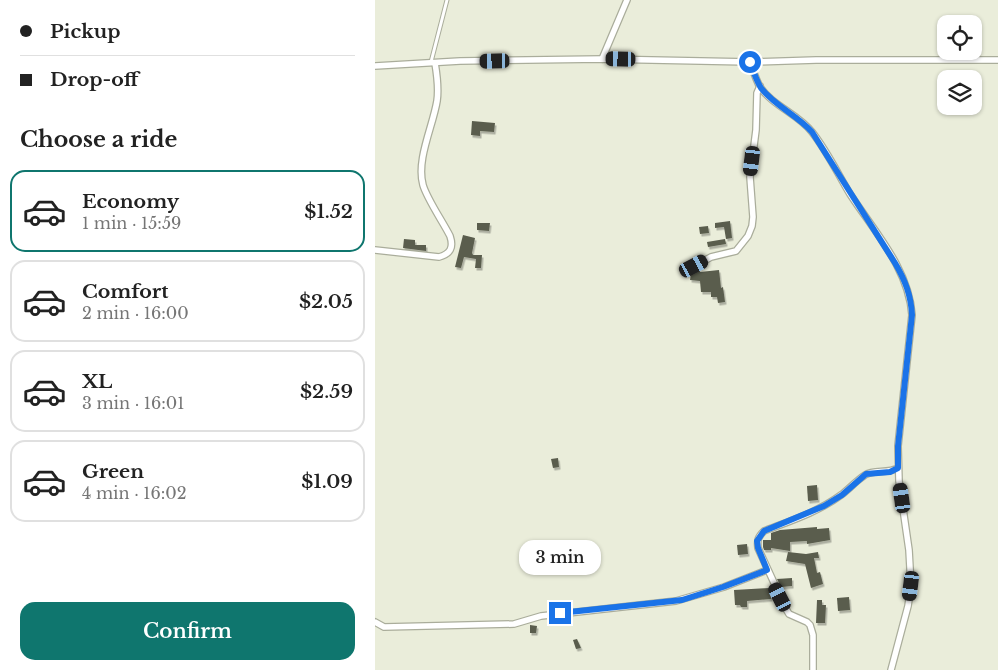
<!DOCTYPE html>
<html lang="en">
<head>
<meta charset="utf-8">
<style>
  :root { --surface:#fff; --page:#f2f2f2; --text:#222; --muted:#767676; --line:#e0e0e0; --accent:#0f766e }
  body { margin:0; font-family:"Libre Baskerville",serif; background:var(--page); color:var(--text); height:100vh; display:flex; flex-direction:column; font-size:19px; white-space:nowrap }
  * { box-sizing:border-box; margin:0 }
  p { font-size:16px; color:var(--muted) }
  .icon { flex:none; width:28px; height:28px; fill:none; stroke:currentColor; stroke-width:2; stroke-linecap:round; stroke-linejoin:round }
  .map { position:relative; flex:1; overflow:hidden }
  .panel { display:flex; flex-direction:column; background:var(--surface); width:375px }
  .panel>* { flex:none }
  .top-card { display:grid; align-content:center; height:110px; padding:0 20px; background:var(--surface) }
  .fabs { position:absolute; left:562px; top:15px; display:grid; gap:10px }
  .fabs a { display:grid; place-items:center; width:45px; height:45px; border-radius:10px; background:var(--surface); box-shadow:0 1px 4px #0004; font-size:25px }
  .end { position:absolute; width:22px; height:22px; margin:-11px; border:6px solid #1a73e8; background:#fff; box-shadow:0 0 0 2px #fff }
  .from { border-radius:50% }
  .bubble { position:absolute; height:35px; border-radius:15px; background:var(--surface); box-shadow:0 1px 4px #0004; font-size:16px; font-weight:600; line-height:35px; text-align:center }
  .car { position:absolute; width:15px; height:30px; margin:-15px -8px; border-radius:6px; box-shadow:0 0 4px 1px #0007; background:linear-gradient(#222 24%,#8ab4d8 0 40%,#222 0 76%,#8ab4d8 0 86%,#222 0) }
  .top-card b { display:flex; align-items:center; gap:18px; height:48px; font-size:19px }
  .top-card b+b { border-top:1px solid var(--line) }
  .top-card i { width:12px; height:12px; background:var(--text) }
  ul { padding:0; list-style:none }
  li { display:flex; align-items:center; gap:15px; height:82px; margin:0 10px 8px; padding:0 10px; border:2px solid var(--line); border-radius:15px }
  li div { flex:1 }
  li b { display:block; font-size:19px }
  li em { font-style:normal; font-weight:600 }
  li.on { border-color:var(--accent) }
  li>.icon { width:45px; height:45px; stroke-width:1.5 }
  h2 { padding:0 20px; font-size:22px; line-height:60px }
  .button { display:flex; gap:10px; margin-top:auto; padding:10px 20px }
  .button a { flex:1; height:58px; border-radius:15px; background:var(--accent); color:#fff; font-size:20px; font-weight:600; line-height:58px; text-align:center }
  main { display:flex; flex:1; min-height:0 }
  .map>svg:first-child { display:block }
</style>
</head>
<body>
<main>
<section class="panel">
<div class="top-card">
<b><i class="from"></i>Pickup</b>
<b><i></i>Drop-off</b>
</div>
<h2>Choose a ride</h2>
<ul>
<li class="on"><svg class="icon" aria-label="car" viewBox="0 0 24 24"><path d="M5 17H2v-5l4-1 3-4h7l3 4 3 1v5h-3M9 17h6M6 11h13"/><circle cx="7" cy="17" r="2"/><circle cx="17" cy="17" r="2"/></svg><div><b>Economy</b><p>1 min · 15:59</p></div><em>$1.52</em></li>
<li><svg class="icon" aria-label="car" viewBox="0 0 24 24"><path d="M5 17H2v-5l4-1 3-4h7l3 4 3 1v5h-3M9 17h6M6 11h13"/><circle cx="7" cy="17" r="2"/><circle cx="17" cy="17" r="2"/></svg><div><b>Comfort</b><p>2 min · 16:00</p></div><em>$2.05</em></li>
<li><svg class="icon" aria-label="car" viewBox="0 0 24 24"><path d="M5 17H2v-5l4-1 3-4h7l3 4 3 1v5h-3M9 17h6M6 11h13"/><circle cx="7" cy="17" r="2"/><circle cx="17" cy="17" r="2"/></svg><div><b>XL</b><p>3 min · 16:01</p></div><em>$2.59</em></li>
<li><svg class="icon" aria-label="car" viewBox="0 0 24 24"><path d="M5 17H2v-5l4-1 3-4h7l3 4 3 1v5h-3M9 17h6M6 11h13"/><circle cx="7" cy="17" r="2"/><circle cx="17" cy="17" r="2"/></svg><div><b>Green</b><p>4 min · 16:02</p></div><em>$1.09</em></li>
</ul>
<div class="button"><a>Confirm</a></div>
</section>
<div class="map">
<svg width="623" height="670" viewBox="0 0 623 670">
  <defs>
    <filter id="shadow"><feDropShadow dx="1.5" dy="2.5" stdDeviation="0" flood-color="#0004"/></filter>
  </defs>
  <rect width="100%" height="100%" fill="#eaedda"/>
  <g fill="#5a5d4d" filter="url(#shadow)">
    <polygon points="97,121 120,123 119,132 105,131 105,136 96,135"/>
    <polygon points="355,221 357,238 351,239 349,227 340,228 340,223"/>
    <polygon points="102,223 115,223 114,231 102,230"/>
    <polygon points="333,226 334,233 325,234 324,227"/>
    <polygon points="88,235 100,238 97,253 98,255 107,255 106,268 100,268 101,259 89,257 86,268 80,267"/>
    <polygon points="29,239 40,240 40,245 51,245 51,251 28,248"/>
    <polygon points="350,239 351,244 333,247 332,242"/>
    <polygon points="322,270 325,270 325,272 344,270 346,288 348,287 350,302 343,303 342,297 336,297 336,292 326,292 325,281 315,280 316,274"/>
    <polygon points="183,458 184,467 178,468 176,459"/>
    <polygon points="442,485 443,500 433,501 432,486"/>
    <polygon points="442,527 442,529 454,528 455,540 432,544 432,541 415,542 415,551 396,548 396,550 389,550 388,547 388,540 396,540 396,533 405,530"/>
    <polygon points="372,544 373,554 363,555 362,545"/>
    <polygon points="413,552 431,554 443,552 444,558 439,558 442,573 445,572 448,584 436,588 430,564 411,561"/>
    <polygon points="417,578 417,586 406,587 402,579"/>
    <polygon points="395,588 396,599 372,601 372,607 366,607 365,605 360,605 359,590"/>
    <polygon points="474,597 475,610 463,611 462,598"/>
    <polygon points="442,600 447,600 447,605 451,605 450,623 441,623"/>
    <polygon points="155,625 162,626 161,633 155,633"/>
    <polygon points="202,639 206,648 201,649 198,640"/>
  </g>
  <g fill="none" stroke-linecap="round" stroke-linejoin="round">
    <defs>
      <polyline id="lane" points="56,62 72,0"/>
      <g id="street">
        <polyline points="227,59 252,0"/>
        <path d="M375 62C378 70 381 80 385 87 398 106 423 114 437 132 452 151 463 174 475 194 499 231 534 269 537 315L523 446 524 481 534 550 536 586 533 606 516 670"/>
        <polyline points="0,66 85,61 227,59 375,62 441,60 623,60"/>
        <path d="M0 250 64 257C75 254 79 248 75 236 68 222 52 199 48 185 41 160 58 126 62 101 64 88 62 75 60 63"/>
        <polyline points="309,272 336,257 361,251 373,236 377,226 378,217 375,177 381,130 382,93 385,86"/>
        <polyline points="0,622 9,627 139,624 166,616 301,601 349,587 392,570"/>
        <path d="M438 670V635L435 625 432 622 414 614 411 609 383 548C382 540 383 537 389 531 415 521 443 512 466 495 474 489 481 481 490 475 499 469 513 474 523 468"/>
      </g>
    </defs>
    <use href="#lane" stroke="#aaad9b" stroke-width="5"/>
    <use href="#street" stroke="#aaad9b" stroke-width="8"/>
    <use href="#lane" stroke="#fff" stroke-width="3"/>
    <use href="#street" stroke="#fff" stroke-width="5.5"/>
  </g>
  <g fill="none" stroke-linecap="round" stroke-linejoin="round">
    <path stroke="#1a73e8" stroke-width="6" d="M185 613 307 600 348 587 392 570 383 548 382 541 389 531 449 506 467 495 491 474 515 472 523 468V446L537 315C536 295 530 280 520 263L437 132C422 115 400 106 386 88 381 80 378 70 375 62"/>
  </g>
</svg>
<div class="fabs">
<a><svg class="icon" aria-label="locate" viewBox="0 0 24 24"><circle cx="12" cy="12" r="6"/><path d="M12 2v4M12 18v4M2 12h4M18 12h4"/></svg></a>
<a><svg class="icon" aria-label="layers" viewBox="0 0 24 24"><path d="M12 4l9 5-9 5-9-5zM3 14l9 5 9-5"/></svg></a>
</div>
<i class="end from" style="left:375px;top:62px"></i>
<i class="end" style="left:185px;top:613px"></i>
<div class="bubble" style="left:144px;top:540px;width:82px">3 min</div>
<i class="car" style="left:246px;top:59px;rotate:271deg"></i>
<i class="car" style="left:120px;top:61px;rotate:269deg"></i>
<i class="car" style="left:377px;top:161px;rotate:187deg"></i>
<i class="car" style="left:319px;top:266px;rotate:62deg"></i>
<i class="car" style="left:527px;top:498px;rotate:352deg"></i>
<i class="car" style="left:536px;top:586px;rotate:187deg"></i>
<i class="car" style="left:405px;top:597px;rotate:333deg"></i>
</div>
</main>
</body>
</html>
